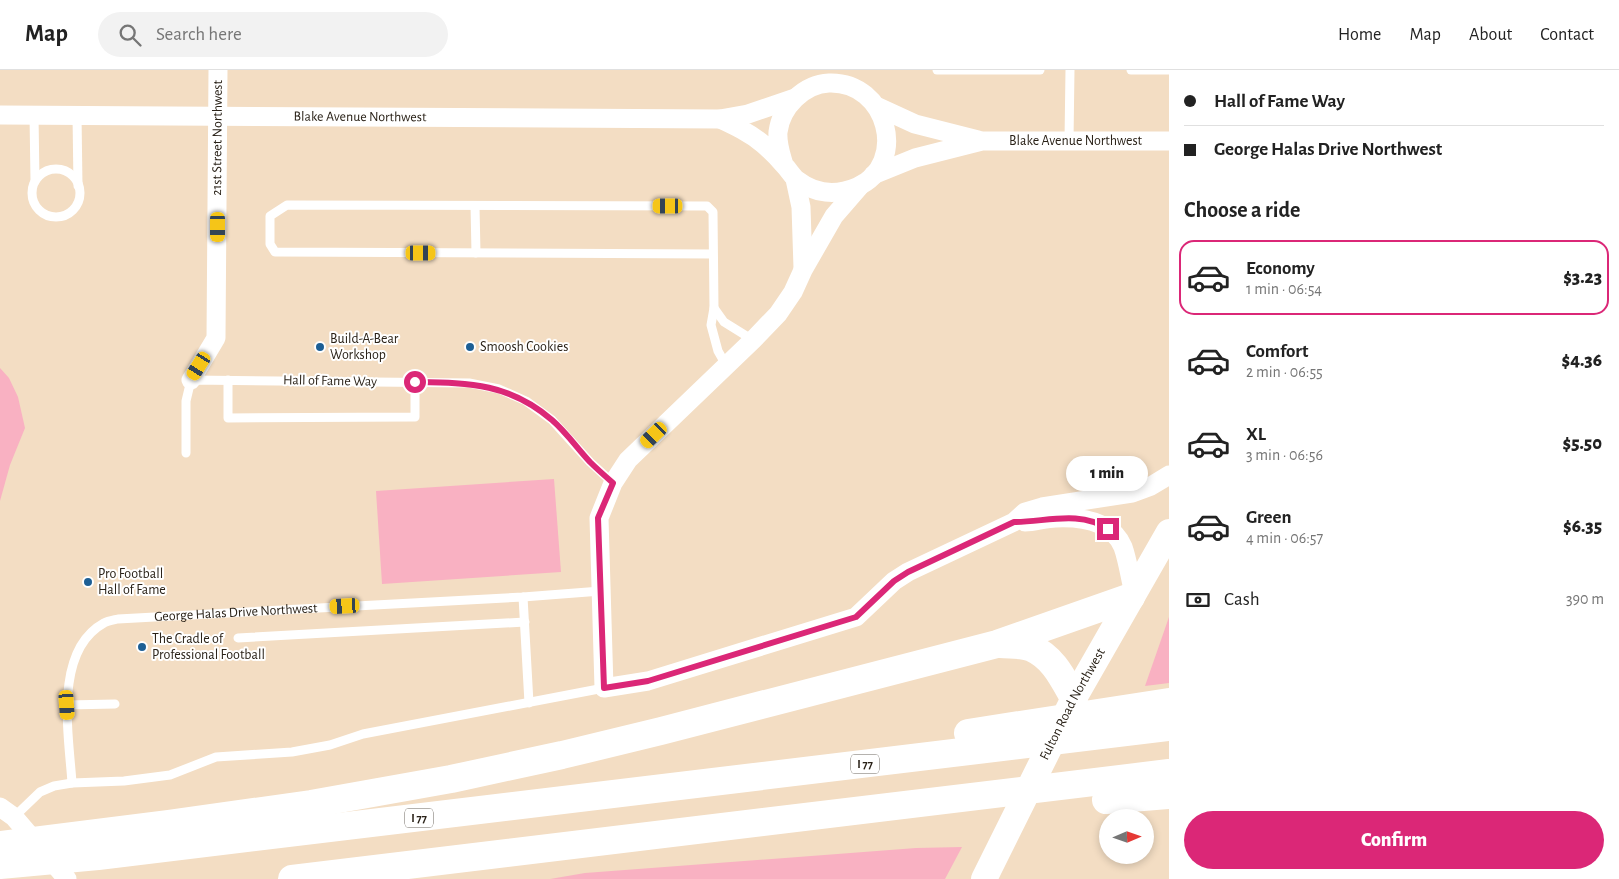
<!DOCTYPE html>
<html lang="en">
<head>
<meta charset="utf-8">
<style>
  :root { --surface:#fff; --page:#f2f2f2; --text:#222; --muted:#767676; --line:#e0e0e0; --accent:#db2777 }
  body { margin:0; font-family:"Alegreya Sans",sans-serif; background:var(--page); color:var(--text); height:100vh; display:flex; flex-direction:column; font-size:19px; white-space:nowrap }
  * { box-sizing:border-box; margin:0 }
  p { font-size:16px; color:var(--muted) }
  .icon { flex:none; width:28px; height:28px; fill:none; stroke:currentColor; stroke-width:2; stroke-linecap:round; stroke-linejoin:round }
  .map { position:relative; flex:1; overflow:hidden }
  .details { display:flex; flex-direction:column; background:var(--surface); width:450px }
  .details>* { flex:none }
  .guide { display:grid; align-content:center; height:110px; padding:0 15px; background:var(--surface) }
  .needle { width:32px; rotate:88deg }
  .tools { position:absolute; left:1099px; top:739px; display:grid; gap:10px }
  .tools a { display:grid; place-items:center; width:55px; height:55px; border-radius:50%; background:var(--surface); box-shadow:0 2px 8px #0003; font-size:25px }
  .end { position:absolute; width:22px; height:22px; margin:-11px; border:6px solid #db2777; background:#fff; box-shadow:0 0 0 2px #fff }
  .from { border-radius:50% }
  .bubble { position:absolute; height:35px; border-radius:18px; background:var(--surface); box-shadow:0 2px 8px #0003; font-size:16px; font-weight:800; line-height:35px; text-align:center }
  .car { position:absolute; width:15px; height:30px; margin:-15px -8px; border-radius:6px; box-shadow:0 0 4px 1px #0007; background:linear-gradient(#f5c518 24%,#345 0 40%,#f5c518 0 76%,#345 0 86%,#f5c518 0) }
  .guide b { display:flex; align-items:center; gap:18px; height:48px; font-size:19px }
  .guide b+b { border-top:1px solid var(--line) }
  .guide i { width:12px; height:12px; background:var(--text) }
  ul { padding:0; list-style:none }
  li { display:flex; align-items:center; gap:15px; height:75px; margin:0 10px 8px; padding:0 5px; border:2px solid transparent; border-radius:15px }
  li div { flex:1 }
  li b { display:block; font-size:19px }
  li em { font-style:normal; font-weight:800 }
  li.selected { border-color:var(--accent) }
  li>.icon { width:45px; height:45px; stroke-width:1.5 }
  h2 { padding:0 15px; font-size:22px; line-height:60px }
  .pay { display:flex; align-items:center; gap:12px; height:55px; padding:0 15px; font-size:19px }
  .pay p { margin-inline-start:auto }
  .button { display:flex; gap:10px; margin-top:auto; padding:10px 15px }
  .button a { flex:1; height:58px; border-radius:30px; background:var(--accent); color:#fff; font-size:20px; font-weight:800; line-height:58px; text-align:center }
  header { display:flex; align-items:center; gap:30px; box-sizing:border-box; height:70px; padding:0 25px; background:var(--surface); border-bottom:1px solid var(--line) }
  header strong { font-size:24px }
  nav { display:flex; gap:28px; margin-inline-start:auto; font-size:18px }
  .search { width:350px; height:45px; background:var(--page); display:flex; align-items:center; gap:12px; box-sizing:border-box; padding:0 18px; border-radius:28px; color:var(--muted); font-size:19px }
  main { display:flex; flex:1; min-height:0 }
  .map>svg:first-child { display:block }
</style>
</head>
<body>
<header>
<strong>Map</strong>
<div class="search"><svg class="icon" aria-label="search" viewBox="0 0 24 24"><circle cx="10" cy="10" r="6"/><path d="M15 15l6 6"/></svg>Search here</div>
<nav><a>Home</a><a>Map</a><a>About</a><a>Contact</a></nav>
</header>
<main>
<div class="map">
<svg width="1169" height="809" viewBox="0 0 1169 809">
  <rect width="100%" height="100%" fill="#f3ddc3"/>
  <g fill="#f9b1c2">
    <polygon points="0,298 9,308 18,327 25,358 10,395 0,431"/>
    <polygon points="554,409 561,502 382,514 376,421"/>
    <polygon points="1169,547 1169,613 1145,616"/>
    <polygon points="962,777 945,809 550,809 585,803 916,778"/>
  </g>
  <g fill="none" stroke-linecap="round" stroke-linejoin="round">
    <g stroke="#fff" stroke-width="9">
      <polyline points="937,0 1040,0"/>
      <polyline points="1131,0 1169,0"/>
      <polyline points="34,45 35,111"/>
      <polyline points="77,45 78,116"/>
      <polyline points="1069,70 1070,0"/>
      <circle cx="56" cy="123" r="24"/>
      <polyline points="475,136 476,183"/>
      <polyline points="713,184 275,182 270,174 270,146 287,135 707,136 713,142 714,238 711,255 718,281 726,295"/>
      <polyline points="714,238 724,252 753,270"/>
      <polyline points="228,310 228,348 415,347 415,312"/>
      <polyline points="186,383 186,331 191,310 469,313 499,319 526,331 552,350 590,392 613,413"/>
      <polyline points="523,527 529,633"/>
      <polyline points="238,568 525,552"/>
      <polyline points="67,635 115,634"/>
      <path id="s1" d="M72 713C69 666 53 581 104 553 108 551 114 550 118 549L523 527 601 521"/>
      <polyline points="14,747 40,722 54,716 72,713 124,711 170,705 216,687 292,682 330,675 363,664 604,618"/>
    </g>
    <g stroke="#fff" stroke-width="19">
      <polyline points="878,37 915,54 978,70"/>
      <path id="s2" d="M0 45 720 49 748 44 795 28"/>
      <path d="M720 49C735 56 750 63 763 74 770 80 778 88 784 95 789 100 792 106 797 110 815 124 836 126 857 117 909 94 888 11 829 13 804 14 781 37 778 62 777 74 781 84 784 95"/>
      <path id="s3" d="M873 105 915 88 982 71H1169"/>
      <polyline points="795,109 801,137 803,198"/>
      <polyline points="860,116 834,146 803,200 793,222 778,244 753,270 628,390 613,413 599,448 604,618 648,611 856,547 894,511 908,502 1014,452 1025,442 1042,437 1132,423 1151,416 1169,405"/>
      <path id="s4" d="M191 310 216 268 218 0"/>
      <path d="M1025 452C1035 452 1046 448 1056 448 1081 447 1112 451 1123 477 1128 491 1130 508 1134 523"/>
      <polyline points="0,737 14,747 67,809"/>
    </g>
    <path stroke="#fff" stroke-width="26" id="s5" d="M984 809 1074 628 1169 462"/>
    <g stroke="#fff" stroke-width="28">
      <path d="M1001 574C1010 575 1023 574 1032 578 1054 588 1063 609 1074 628"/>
      <polyline points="968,663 1169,632"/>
      <polyline points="1106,730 1169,725"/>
      <polyline points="0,775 169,754 311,734 451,709 562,685 661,661 997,574 1131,527"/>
      <polyline points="0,795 98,786 1169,657"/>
      <polyline points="292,809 1169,703"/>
    </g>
  </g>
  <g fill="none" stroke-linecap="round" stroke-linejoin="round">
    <path stroke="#db2777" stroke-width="6" d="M415 312C469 313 509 313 552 350 566 362 577 378 590 392 597 399 605 406 613 413L598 448 604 618 648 611 856 547 894 511 908 502 1014 452C1046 452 1079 440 1108 459"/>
  </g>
  <g fill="#1d5f95" stroke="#fff" stroke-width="2">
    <circle cx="320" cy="277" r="5"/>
    <circle cx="470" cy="277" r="5"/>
    <circle cx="88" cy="512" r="5"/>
    <circle cx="142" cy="577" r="5"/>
  </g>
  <g text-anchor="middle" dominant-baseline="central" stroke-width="4" stroke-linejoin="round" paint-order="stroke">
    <g fill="#fff" stroke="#6a645d" stroke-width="1">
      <rect x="851" y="684.5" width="28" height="19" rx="4"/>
      <rect x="405" y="738.5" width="28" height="19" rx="4"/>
    </g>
    <g font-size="12" font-weight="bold" fill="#2a2218">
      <text x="865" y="694">I 77</text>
      <text x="419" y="748">I 77</text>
    </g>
    <g font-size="14" fill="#2a2218" stroke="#fff">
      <text stroke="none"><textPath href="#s2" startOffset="360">Blake Avenue Northwest</textPath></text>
      <text stroke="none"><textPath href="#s4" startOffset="249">21st Street Northwest</textPath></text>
      <text stroke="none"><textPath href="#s3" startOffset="208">Blake Avenue Northwest</textPath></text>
      <text transform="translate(330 311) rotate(1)">Hall of Fame Way</text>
      <text stroke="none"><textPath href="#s1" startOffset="305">George Halas Drive Northwest</textPath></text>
      <text stroke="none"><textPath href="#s5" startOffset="196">Fulton Road Northwest</textPath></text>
    </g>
    <g font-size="14" fill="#2a2218" stroke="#fff" text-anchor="start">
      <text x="330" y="269">Build-A-Bear<tspan x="330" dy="16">Workshop</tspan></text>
      <text x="480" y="277">Smoosh Cookies</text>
      <text x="98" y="504">Pro Football<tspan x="98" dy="16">Hall of Fame</tspan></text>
      <text x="152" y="569">The Cradle of<tspan x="152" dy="16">Professional Football</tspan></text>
    </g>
  </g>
</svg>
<div class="tools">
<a><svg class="needle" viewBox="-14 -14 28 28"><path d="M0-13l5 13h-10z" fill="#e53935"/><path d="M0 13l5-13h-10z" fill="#767676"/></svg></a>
</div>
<i class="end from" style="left:415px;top:312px"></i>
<i class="end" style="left:1108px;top:459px"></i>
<div class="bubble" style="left:1066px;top:386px;width:82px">1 min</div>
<i class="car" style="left:668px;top:136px;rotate:270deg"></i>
<i class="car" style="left:218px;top:157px;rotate:180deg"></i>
<i class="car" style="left:421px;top:183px;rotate:90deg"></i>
<i class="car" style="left:199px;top:296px;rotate:212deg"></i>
<i class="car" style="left:654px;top:365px;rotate:226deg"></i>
<i class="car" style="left:345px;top:536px;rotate:267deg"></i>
<i class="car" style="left:67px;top:635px;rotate:176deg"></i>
</div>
<section class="details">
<div class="guide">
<b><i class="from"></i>Hall of Fame Way</b>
<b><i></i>George Halas Drive Northwest</b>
</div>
<h2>Choose a ride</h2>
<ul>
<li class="selected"><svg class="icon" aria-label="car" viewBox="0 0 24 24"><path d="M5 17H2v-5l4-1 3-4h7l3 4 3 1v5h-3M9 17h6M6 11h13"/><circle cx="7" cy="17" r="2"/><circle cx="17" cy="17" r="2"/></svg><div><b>Economy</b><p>1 min · 06:54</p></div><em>$3.23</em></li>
<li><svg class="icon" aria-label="car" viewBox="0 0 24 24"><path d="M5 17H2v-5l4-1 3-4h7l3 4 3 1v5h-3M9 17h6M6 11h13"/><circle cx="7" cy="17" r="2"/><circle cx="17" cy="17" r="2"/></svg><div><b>Comfort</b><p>2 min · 06:55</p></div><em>$4.36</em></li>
<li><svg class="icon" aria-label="car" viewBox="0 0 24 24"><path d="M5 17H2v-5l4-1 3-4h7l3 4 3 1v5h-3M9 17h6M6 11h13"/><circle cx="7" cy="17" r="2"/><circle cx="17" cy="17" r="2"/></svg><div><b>XL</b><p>3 min · 06:56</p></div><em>$5.50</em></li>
<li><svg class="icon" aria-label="car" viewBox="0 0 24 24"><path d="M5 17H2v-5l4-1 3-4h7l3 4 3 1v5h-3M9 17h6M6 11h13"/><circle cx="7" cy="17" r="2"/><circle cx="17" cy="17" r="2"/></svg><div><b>Green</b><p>4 min · 06:57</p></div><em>$6.35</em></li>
</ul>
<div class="pay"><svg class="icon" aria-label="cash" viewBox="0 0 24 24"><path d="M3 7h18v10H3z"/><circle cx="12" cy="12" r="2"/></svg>Cash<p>390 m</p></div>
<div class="button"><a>Confirm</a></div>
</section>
</main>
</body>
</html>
